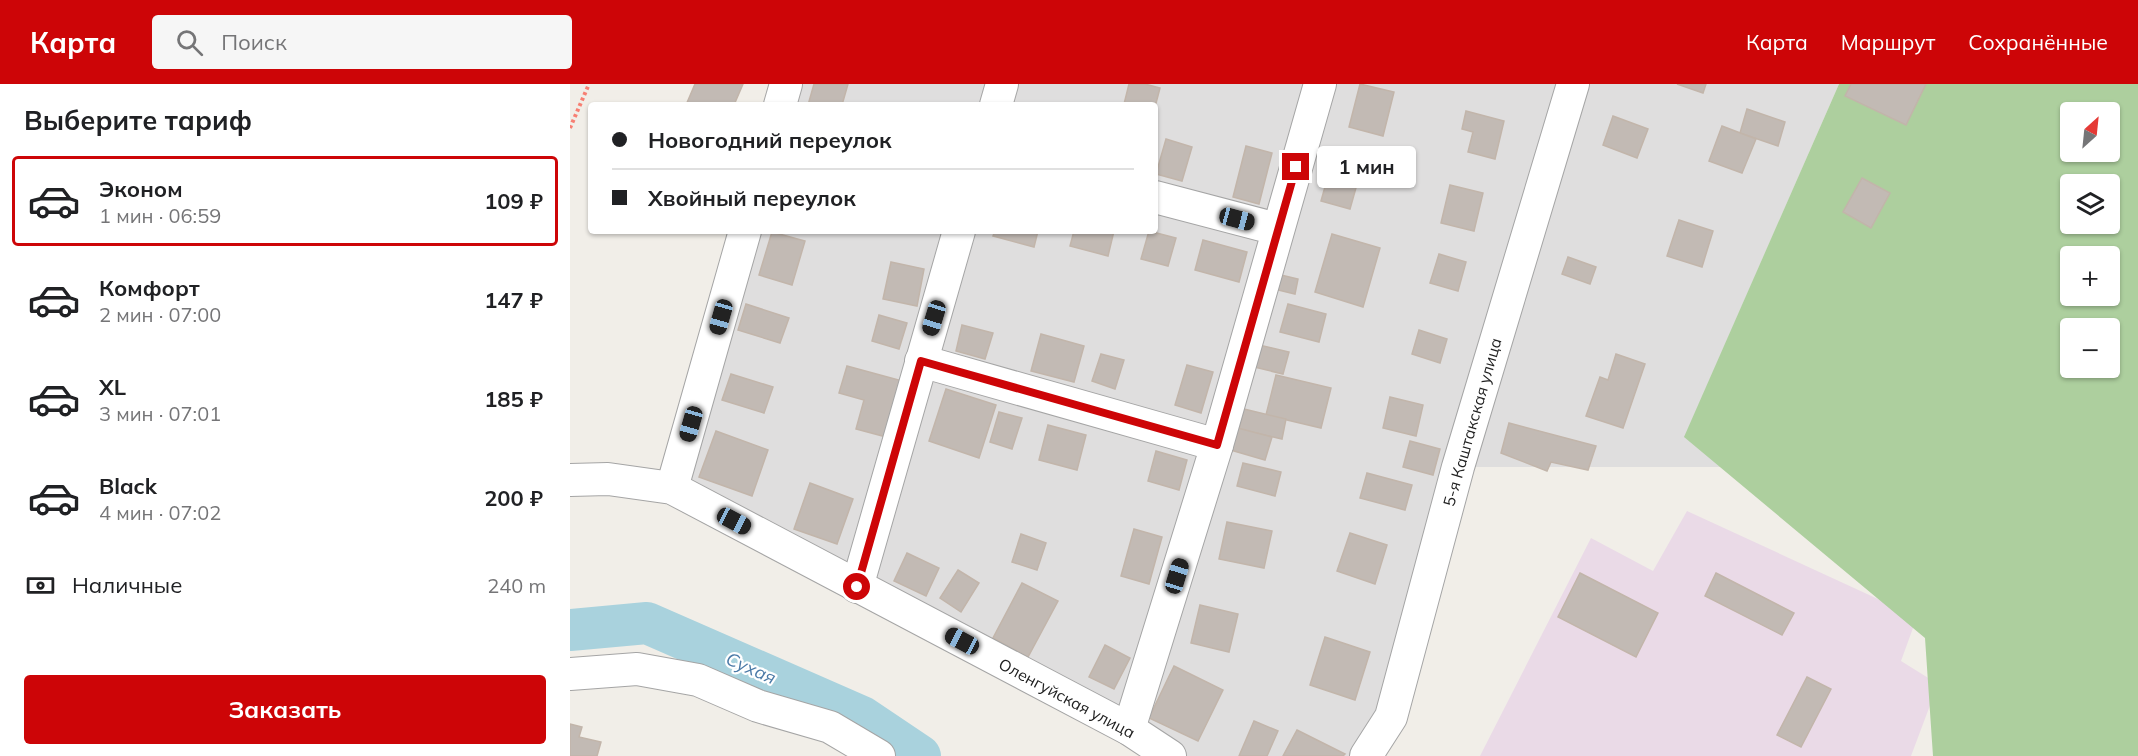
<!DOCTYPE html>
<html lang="ru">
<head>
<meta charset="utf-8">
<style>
  :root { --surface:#fff; --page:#f6f6f6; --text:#202124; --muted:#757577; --line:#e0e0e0; --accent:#cd0507 }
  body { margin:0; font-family:Mulish,sans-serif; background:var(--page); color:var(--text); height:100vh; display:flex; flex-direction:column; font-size:22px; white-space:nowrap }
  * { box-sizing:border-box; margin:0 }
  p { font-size:20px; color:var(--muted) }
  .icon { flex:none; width:33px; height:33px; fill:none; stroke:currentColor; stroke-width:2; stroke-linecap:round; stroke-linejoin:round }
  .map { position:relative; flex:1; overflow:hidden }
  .side { display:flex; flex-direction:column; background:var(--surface); width:570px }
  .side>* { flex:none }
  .banner { position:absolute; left:18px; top:18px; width:570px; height:132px; border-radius:6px; box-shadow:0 2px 4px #0004; display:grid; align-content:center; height:132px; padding:0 24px; background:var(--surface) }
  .needle { width:39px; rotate:27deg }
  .buttons { position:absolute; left:1490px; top:18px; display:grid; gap:12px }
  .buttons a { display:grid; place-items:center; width:60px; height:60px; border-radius:6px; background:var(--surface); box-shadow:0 2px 4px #0004; font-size:30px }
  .end { position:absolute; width:27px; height:27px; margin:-14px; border:8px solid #cd0507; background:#fff; box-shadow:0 0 0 3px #fff }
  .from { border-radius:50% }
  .bubble { position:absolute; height:42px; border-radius:6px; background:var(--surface); box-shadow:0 2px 4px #0004; font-size:20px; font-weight:700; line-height:42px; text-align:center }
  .car { position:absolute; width:18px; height:36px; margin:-18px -9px; border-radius:8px; box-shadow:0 0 4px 2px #0007; background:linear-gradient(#222 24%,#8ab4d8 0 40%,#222 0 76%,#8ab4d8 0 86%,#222 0) }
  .banner b { display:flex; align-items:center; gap:21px; height:57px; font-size:22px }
  .banner b+b { border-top:2px solid var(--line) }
  .banner i { width:15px; height:15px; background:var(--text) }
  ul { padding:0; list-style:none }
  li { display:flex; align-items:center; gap:18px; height:90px; margin:0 12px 9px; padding:0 12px; border:3px solid transparent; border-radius:6px }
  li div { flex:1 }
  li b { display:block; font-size:22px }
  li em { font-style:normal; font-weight:700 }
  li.on { border-color:var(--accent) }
  li>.icon { width:54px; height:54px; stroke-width:1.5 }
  h2 { padding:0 24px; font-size:27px; line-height:72px }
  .pay { display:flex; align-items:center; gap:15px; height:66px; padding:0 24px; font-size:22px }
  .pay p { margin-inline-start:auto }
  .primary-button { display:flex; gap:12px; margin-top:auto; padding:12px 24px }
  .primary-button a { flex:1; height:69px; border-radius:6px; background:var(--accent); color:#fff; font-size:24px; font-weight:700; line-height:69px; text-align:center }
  header { display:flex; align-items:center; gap:36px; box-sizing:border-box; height:84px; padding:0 30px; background:var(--accent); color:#fff }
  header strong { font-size:28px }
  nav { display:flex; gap:33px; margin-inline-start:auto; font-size:21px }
  .search { width:420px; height:54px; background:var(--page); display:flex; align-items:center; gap:15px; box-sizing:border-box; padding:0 21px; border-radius:6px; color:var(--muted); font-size:22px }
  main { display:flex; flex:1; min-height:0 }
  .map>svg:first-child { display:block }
</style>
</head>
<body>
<header>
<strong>Карта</strong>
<div class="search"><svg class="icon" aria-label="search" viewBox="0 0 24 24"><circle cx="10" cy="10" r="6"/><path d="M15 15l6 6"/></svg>Поиск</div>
<nav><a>Карта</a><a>Маршрут</a><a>Сохранённые</a></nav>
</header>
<main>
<section class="side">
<h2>Выберите тариф</h2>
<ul>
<li class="on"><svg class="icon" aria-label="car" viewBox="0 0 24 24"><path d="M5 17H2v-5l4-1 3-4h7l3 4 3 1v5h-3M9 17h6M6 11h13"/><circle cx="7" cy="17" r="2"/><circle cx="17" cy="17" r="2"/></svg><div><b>Эконом</b><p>1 мин · 06:59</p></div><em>109 ₽</em></li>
<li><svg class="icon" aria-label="car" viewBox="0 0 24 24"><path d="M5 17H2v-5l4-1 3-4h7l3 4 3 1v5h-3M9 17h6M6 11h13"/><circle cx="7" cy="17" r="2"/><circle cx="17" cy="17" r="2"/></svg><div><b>Комфорт</b><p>2 мин · 07:00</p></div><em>147 ₽</em></li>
<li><svg class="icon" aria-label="car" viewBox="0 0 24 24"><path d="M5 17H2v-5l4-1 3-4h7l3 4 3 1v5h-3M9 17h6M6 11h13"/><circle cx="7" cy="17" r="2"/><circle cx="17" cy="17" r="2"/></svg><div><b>XL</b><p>3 мин · 07:01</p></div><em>185 ₽</em></li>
<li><svg class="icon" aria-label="car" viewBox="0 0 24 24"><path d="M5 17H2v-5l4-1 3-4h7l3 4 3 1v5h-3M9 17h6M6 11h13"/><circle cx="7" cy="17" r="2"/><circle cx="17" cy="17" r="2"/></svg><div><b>Black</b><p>4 мин · 07:02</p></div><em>200 ₽</em></li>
</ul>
<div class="pay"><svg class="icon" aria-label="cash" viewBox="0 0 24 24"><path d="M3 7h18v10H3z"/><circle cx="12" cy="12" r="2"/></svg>Наличные<p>240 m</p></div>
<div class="primary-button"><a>Заказать</a></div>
</section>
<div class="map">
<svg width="1568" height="672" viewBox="0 0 1568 672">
  <rect width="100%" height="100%" fill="#f1eee8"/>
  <polygon fill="#dfdede" points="216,0 1269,0 1115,352 1151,383 888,383 796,672 600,672 102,404 175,147 585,147 585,21 210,21"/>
  <polygon fill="#eadae7" points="1117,427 1347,533 1331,577 1368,600 1341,672 910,672 1021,454 1083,487"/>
  <path fill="#adcf9e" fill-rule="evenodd" d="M1269 0H1568V672H1363L1355 554 1114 353ZM1500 28H1539V68H1500ZM1500 100H1539V140H1500ZM1500 172H1539V212H1500ZM1500 244H1539V284H1500Z"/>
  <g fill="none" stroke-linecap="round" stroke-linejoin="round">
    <polyline stroke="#a9d2dd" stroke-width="42" points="0,546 77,539 292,633 350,672"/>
  </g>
  <g fill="#c2bab4" stroke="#c2b5aa" stroke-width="1.5">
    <polygon points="125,0 173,0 164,21 116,21"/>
    <polygon points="244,0 278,0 272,21 238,21"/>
    <polygon points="559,0 575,0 590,4 585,23 585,21 554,20"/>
    <polygon points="790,0 824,8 813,52 779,43"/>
    <polygon points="1107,0 1136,0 1133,9"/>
    <polygon points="1281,0 1356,0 1336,41 1275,12"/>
    <polygon points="1177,25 1215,38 1208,62 1170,49"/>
    <polygon points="896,27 934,37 925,75 898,68 903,48 892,45"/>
    <polygon points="1043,32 1078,45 1067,74 1033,61"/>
    <polygon points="1152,42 1186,55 1172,89 1139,77"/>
    <polygon points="596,55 622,63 612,97 586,90"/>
    <polygon points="676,62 702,69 689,120 663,113"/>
    <polygon points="762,78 791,86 780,125 751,117"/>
    <polygon points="1292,94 1320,109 1301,144 1273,128"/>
    <polygon points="880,101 913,109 904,147 871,139"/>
    <polygon points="1109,136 1143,147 1132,183 1097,172"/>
    <polygon points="425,147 468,147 464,163 423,152"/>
    <polygon points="504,147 544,147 538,172 500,162"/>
    <polygon points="579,147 606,154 598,182 571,175"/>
    <polygon points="202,148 235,157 222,201 189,191"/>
    <polygon points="762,150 810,164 793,223 745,208"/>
    <polygon points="633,156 677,168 669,198 625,186"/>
    <polygon points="869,170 896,178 888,207 860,199"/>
    <polygon points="998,173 1026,183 1020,200 992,190"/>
    <polygon points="321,178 354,185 347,222 313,215"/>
    <polygon points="711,191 728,195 725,210 708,206"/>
    <polygon points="176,220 219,234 210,259 168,246"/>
    <polygon points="718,220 756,230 749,258 710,248"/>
    <polygon points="309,231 337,239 329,265 302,257"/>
    <polygon points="392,241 423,249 415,275 386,267"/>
    <polygon points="849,246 877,255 870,279 842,270"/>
    <polygon points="471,250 514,262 504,298 461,287"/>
    <polygon points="689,261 719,268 713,290 684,283"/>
    <polygon points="531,270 554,276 545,305 522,297"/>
    <polygon points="1046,270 1075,280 1053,344 1016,332 1030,293 1038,296"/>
    <polygon points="617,281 643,288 631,329 605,321"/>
    <polygon points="277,282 336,298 320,354 286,345 294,316 269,309"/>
    <polygon points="161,290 203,303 194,329 152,316"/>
    <polygon points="706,291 761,304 751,344 696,331"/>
    <polygon points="376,305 426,321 409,374 359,357"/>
    <polygon points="820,313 853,321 846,352 813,344"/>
    <polygon points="674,325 716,335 712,355 669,345"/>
    <polygon points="429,328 452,334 442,365 420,358"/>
    <polygon points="939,339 1026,362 1018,386 981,378 977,387 931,369"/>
    <polygon points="478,341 516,351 507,386 469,376"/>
    <polygon points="664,343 702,353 695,376 657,365"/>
    <polygon points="146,347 198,366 182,412 129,393"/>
    <polygon points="840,357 870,365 863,391 833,383"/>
    <polygon points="586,367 617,376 609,406 578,397"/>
    <polygon points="673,379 711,388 705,412 667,402"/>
    <polygon points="797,389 842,401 835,426 790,414"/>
    <polygon points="240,399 283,415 267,460 224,445"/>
    <polygon points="657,438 702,447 694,484 649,475"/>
    <polygon points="564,445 592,453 579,500 551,492"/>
    <polygon points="780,449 817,461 805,500 767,487"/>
    <polygon points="451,450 476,459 467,486 442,478"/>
    <polygon points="337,469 369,484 356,512 324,497"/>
    <polygon points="388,486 409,499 391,528 370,514"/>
    <polygon points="1010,489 1088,529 1066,573 988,533"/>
    <polygon points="1146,489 1224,529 1212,551 1135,512"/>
    <polygon points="452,499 488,517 458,573 423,554"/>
    <polygon points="630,521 668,530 659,568 621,559"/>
    <polygon points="755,553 800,568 785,616 740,601"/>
    <polygon points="535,561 560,574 544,605 519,593"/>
    <polygon points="604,582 653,606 628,657 579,634"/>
    <polygon points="1237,593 1261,605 1231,663 1207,651"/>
    <polygon points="684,637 708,647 697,672 669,672"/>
    <polygon points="0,640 12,643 9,653 31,658 27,672 0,672"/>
    <polygon points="727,646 775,670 773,672 713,672"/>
  </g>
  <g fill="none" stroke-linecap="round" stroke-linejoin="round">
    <defs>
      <g id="minor">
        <polyline points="210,21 216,0"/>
        <polyline points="426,21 432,0"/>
        <polyline points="585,113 707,145"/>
        <polyline points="351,277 647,361"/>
        <polyline points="0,396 38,395 102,404 559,645 600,672"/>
        <polyline points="102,404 175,147"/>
        <polyline points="287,503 389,147"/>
        <polyline points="0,590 67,585 128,596 188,622 260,643 309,672"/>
        <polyline points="559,645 647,361 750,0"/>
        <polyline points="796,672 821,633 888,383 1003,0"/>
      </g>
    </defs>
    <use href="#minor" stroke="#a5a5a5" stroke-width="34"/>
    <polyline stroke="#f77f73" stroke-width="4" stroke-dasharray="3 3" stroke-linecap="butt" points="0,44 19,0"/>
    <use href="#minor" stroke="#fff" stroke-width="32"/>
  </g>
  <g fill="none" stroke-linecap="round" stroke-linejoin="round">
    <polyline stroke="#cd0507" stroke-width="8" points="287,503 351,277 647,361 726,83"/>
  </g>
  <g text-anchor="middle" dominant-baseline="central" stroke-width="4.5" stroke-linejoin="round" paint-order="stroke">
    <g font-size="16" fill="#212121" stroke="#fff">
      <text transform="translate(902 338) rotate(-74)">5-я Каштакская улица</text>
      <text transform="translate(497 614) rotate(28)">Оленгуйская улица</text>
    </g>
    <g font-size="18" font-style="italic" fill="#4b7aa7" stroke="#fff">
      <text transform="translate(181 584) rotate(24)">Сухая</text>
    </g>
  </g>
</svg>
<div class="buttons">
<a><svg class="needle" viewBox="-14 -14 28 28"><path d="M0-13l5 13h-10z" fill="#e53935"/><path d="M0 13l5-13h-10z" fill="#757577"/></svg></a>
<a><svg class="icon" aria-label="layers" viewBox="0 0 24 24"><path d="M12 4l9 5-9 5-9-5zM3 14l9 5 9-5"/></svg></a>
<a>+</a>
<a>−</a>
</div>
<i class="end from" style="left:287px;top:503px"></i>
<i class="end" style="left:726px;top:83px"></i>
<div class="bubble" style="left:747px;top:62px;width:99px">1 мин</div>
<i class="car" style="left:667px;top:135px;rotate:105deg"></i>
<i class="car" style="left:151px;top:233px;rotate:196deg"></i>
<i class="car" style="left:364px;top:234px;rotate:197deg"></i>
<i class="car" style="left:121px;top:340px;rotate:196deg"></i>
<i class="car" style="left:164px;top:437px;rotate:118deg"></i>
<i class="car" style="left:607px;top:492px;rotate:17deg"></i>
<i class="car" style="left:392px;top:557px;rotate:298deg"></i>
<div class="banner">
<b><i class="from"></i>Новогодний переулок</b>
<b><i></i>Хвойный переулок</b>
</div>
</div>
</main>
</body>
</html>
